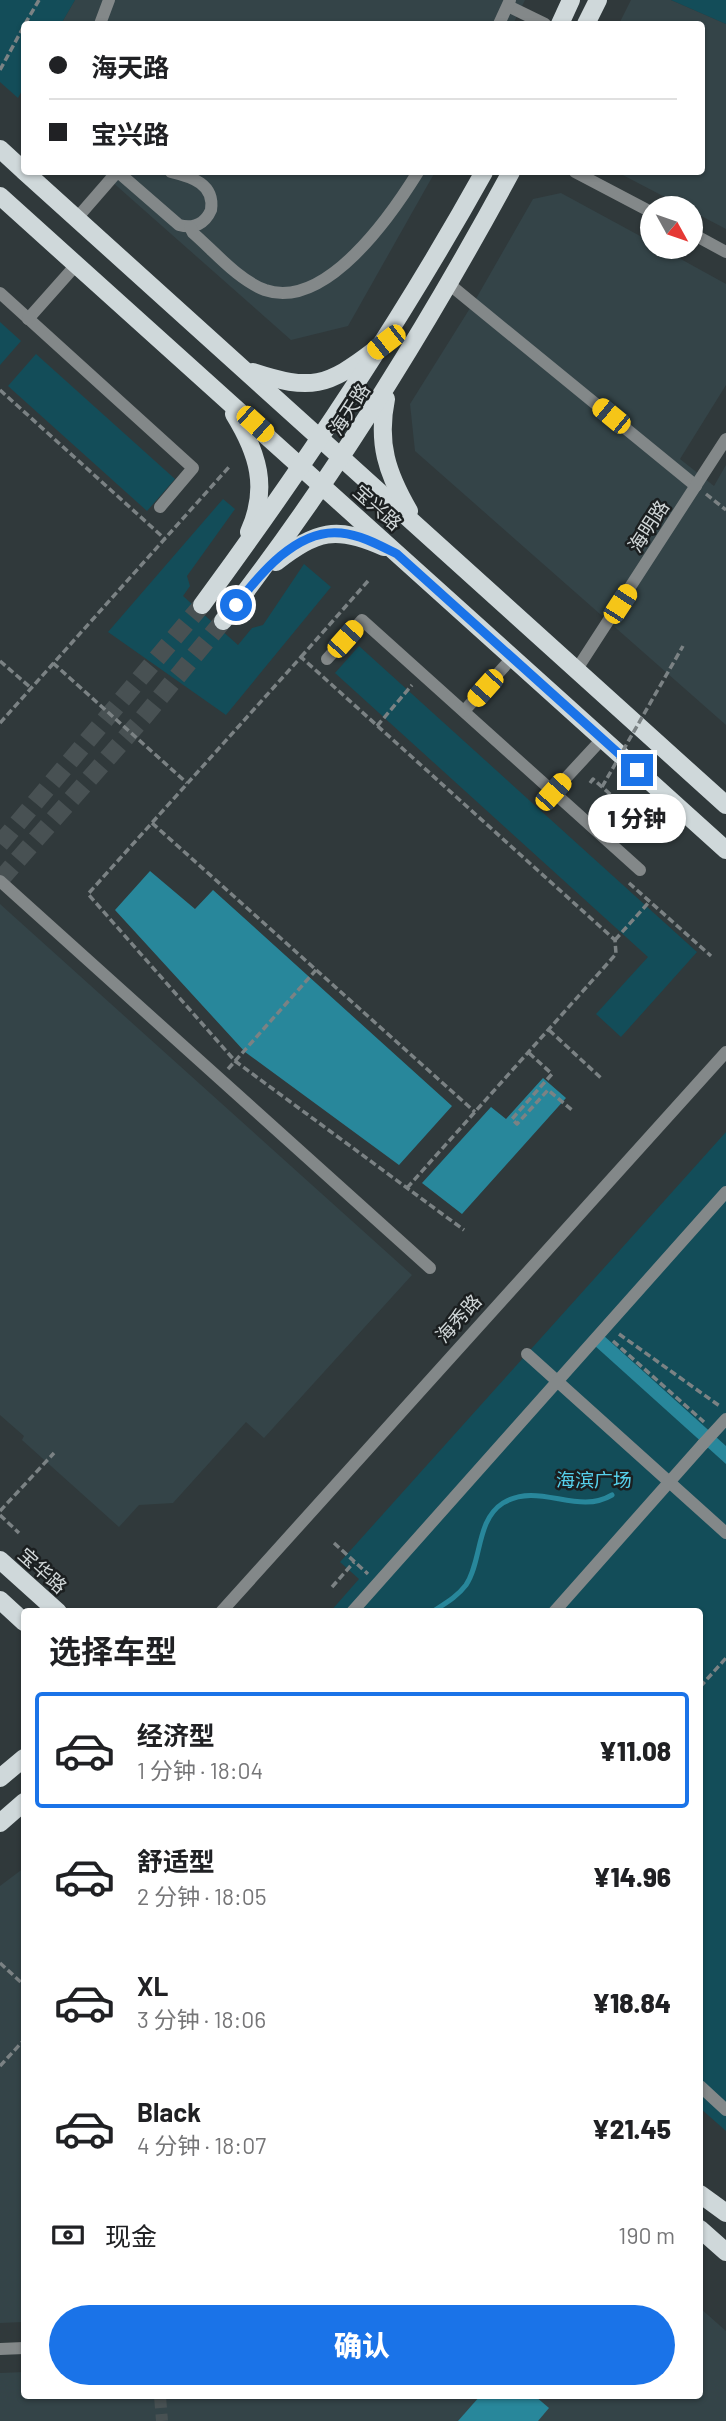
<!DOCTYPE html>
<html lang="zh">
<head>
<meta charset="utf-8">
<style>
  :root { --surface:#fff; --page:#f2f2f2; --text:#202124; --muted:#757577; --line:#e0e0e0; --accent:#1a73e8 }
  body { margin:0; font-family:Barlow,"Noto Sans SC",sans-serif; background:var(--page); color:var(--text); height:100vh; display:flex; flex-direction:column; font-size:26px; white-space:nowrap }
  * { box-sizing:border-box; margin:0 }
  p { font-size:23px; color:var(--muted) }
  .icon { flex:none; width:38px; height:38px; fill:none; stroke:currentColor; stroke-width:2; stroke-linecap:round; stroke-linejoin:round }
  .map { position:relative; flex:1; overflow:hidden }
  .panel { position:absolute; left:21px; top:1608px; width:682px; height:791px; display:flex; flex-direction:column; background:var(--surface); border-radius:7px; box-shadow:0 2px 5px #0004 }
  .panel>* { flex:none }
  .hud { position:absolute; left:21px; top:21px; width:684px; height:154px; border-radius:7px; box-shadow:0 2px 5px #0004; display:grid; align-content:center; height:154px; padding:0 28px; background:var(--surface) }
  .needle { width:46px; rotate:130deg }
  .tools { position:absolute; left:640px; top:196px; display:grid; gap:14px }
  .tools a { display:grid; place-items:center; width:63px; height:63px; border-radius:50%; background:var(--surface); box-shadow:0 2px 5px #0004; font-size:35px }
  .end { position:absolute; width:32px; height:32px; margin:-16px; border:9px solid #1a73e8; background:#fff; box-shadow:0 0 0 4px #fff }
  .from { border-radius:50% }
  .bubble { position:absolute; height:49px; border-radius:24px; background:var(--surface); box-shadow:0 2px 5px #0004; font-size:23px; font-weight:800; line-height:49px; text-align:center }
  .car { position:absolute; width:21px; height:42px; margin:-21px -10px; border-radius:9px; box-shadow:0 0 5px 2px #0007; background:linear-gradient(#f5c518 24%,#345 0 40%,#f5c518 0 76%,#345 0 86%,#f5c518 0) }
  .hud b { display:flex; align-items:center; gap:24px; height:66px; font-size:26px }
  .hud b+b { border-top:2px solid var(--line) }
  .hud i { width:18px; height:18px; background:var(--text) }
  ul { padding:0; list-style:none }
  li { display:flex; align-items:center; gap:21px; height:116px; margin:0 14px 10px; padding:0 14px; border:4px solid transparent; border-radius:7px }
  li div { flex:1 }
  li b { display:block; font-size:26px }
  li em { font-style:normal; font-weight:800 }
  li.selected { border-color:var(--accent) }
  li>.icon { width:63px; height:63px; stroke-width:1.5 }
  h2 { padding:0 28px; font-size:32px; line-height:84px }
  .pay { display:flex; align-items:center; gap:18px; height:77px; padding:0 28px; font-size:26px }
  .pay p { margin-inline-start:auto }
  .button { display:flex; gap:14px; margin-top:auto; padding:14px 28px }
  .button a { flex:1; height:80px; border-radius:42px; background:var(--accent); color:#fff; font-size:28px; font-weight:800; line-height:80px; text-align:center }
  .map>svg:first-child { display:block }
</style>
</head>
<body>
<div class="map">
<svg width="726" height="2421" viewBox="0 0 726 2421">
  <rect width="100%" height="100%" fill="#30393b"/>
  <g fill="#344448">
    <polygon points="75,0 525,0 513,24 61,24"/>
    <polygon points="631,0 671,0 726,24 726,229 617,172 702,172 702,24 619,24"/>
    <polygon points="101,172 435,172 348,326 291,340"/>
    <polygon points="561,193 653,243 653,247 659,247 726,284 726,385 680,459 714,486 726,465 726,725 415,451 410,404 477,297 533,199"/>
    <polygon points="0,904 412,1275 264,1438 246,1422 173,1503 139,1505 119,1527 22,1440 24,1436 0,1415"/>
    <polygon points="24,1868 24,2322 0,2323 0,1886"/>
    <polygon points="700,2308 726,2331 726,2421 0,2421 0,2373 24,2372 24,2396 700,2396"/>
  </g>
  <g fill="#134d59">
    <polygon points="0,0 75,0 61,24 24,24 24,87 18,98 0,82"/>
    <polygon points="671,0 726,0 726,24"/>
    <polygon points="0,322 21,341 0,365"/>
    <polygon points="36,354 175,479 147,511 8,386"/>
    <polygon points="223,499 235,509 187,576 190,586 183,596 238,645 252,628 263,625 304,564 331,587 226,715 108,632"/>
    <polygon points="359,646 697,952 621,1037 596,1014 648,957 335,673"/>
    <polygon points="726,1132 726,2131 700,2108 700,1612 330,1612 359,1579 340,1562"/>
  </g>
  <g fill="#28879b">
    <polygon points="150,871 195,909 213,890 452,1106 399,1165 245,1052 115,910"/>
    <polygon points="543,1078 566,1098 462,1214 422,1183 491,1107 506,1119"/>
    <polygon points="603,1335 726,1446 726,1464 594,1345"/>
    <polygon points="480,2396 535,2396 549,2408 538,2421 458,2421"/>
  </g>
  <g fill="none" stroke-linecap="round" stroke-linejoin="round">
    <path stroke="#28879b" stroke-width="5" d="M432 1612C444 1604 457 1597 466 1585 482 1561 476 1520 503 1503 539 1481 577 1516 612 1495"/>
    <polyline stroke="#485153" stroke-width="12" stroke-dasharray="12 6" stroke-linecap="butt" points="160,2396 162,2421"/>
    <g stroke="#485153" stroke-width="18" stroke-dasharray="18 9" stroke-linecap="butt">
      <polyline points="0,844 202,605"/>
      <polyline points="0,880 143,718 223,621"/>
    </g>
    <g stroke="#7b8284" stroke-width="3.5" stroke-dasharray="7 3.5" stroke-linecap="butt">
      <polyline points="25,24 39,0"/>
      <polyline points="0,70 24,26"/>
      <polyline points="0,390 165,539"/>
      <polyline points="706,494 726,510"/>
      <polyline points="301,657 368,581"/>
      <polyline points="0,661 31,688"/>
      <polyline points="53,663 187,783"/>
      <polyline points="0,723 229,467"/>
      <polyline points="377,726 412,685"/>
      <polyline points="590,783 593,779 644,824 640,829"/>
      <polyline points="152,823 475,1112"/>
      <polyline points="629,883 711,956"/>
      <polyline points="615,940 650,901"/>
      <polyline points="549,1030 601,1078"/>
      <polyline points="529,1053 552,1074 512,1119 517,1124 548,1090 572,1110"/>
      <polyline points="228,1069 316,970"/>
      <polyline points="407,1188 616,954 615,940 301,657 88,894 235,1061 464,1230"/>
      <polyline points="619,1334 721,1407"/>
      <polyline points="613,1341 704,1422"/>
      <polyline points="0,1511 54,1453"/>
      <polyline points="0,1515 19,1533"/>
      <polyline points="334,1543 368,1574"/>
      <polyline points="332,1587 354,1562"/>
      <polyline points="700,1687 726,1658"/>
      <polyline points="0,1963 24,1985"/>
      <polyline points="0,2066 24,2040"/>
    </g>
    <g stroke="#838889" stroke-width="12">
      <polyline points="508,6 545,24"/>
      <polyline points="100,24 109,0"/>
      <polyline points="499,24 510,0"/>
      <path d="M118 172 179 225C194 229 205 224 211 210 215 184 192 177 171 172"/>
      <polyline points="575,172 653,213"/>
      <polyline points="77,218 117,172"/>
      <path d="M190 227 193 233C214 251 238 280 265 290 326 311 392 214 418 172"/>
      <polyline points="691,233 726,252"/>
      <polyline points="449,284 696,486"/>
      <polyline points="0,293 193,468 160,507"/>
      <polyline points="28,319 76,265"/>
      <polyline points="327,659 362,620 640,870"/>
      <polyline points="577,669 726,439"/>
      <polyline points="464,711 512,658"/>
      <polyline points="553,792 602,739"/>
      <polyline points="0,881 430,1268"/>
      <polyline points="527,1354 726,1533"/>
      <polyline points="221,1612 726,1052"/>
      <polyline points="352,1612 726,1192"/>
      <polyline points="554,1612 703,1444"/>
      <polyline points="700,2086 726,2110"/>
      <polyline points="0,2349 24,2348"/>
    </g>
    <g stroke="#cfd8da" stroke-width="18">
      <polyline points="560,24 571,0"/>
      <polyline points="586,24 598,0"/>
      <polyline points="0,149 24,171"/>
      <polyline points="25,172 726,805"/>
      <polyline points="0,196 726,850"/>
      <path d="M253 372C311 391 327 387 375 350"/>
      <path d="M386 399C377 443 387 473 409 511"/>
      <path d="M234 414C258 453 269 488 249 532"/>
      <path d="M276 562C317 531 335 525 384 547"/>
      <path d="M202 605C305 465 400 323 484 172"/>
      <path d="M223 621C333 480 426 329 511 172"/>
      <polyline points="0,1560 58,1612"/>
      <polyline points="0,1600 24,1622"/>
      <polyline points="0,1778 24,1758"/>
      <polyline points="0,1823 24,1802"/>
      <polyline points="700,2194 726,2213"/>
      <polyline points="700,2229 726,2252"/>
    </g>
    <polyline stroke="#7b8284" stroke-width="3.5" stroke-dasharray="7 3.5" stroke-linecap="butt" points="602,787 683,646"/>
    <polyline stroke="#838889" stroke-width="12" points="703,1444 726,1419"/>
  </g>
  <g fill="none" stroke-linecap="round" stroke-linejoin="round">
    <path stroke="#1a73e8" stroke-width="9" d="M236 605C259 575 297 528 341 533 361 535 379 545 397 554L637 770"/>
  </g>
  <g text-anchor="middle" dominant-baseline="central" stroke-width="5" stroke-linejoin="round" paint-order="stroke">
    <g font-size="19" fill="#d1d7d8" stroke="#1b1f20">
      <text transform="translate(349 409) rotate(-57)">海天路</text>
      <text transform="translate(378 507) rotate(42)">宝兴路</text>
      <text transform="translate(648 526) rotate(-57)">海明路</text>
      <text transform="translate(458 1318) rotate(-48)">海秀路</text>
      <text transform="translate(43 1570) rotate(42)">宝华路</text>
    </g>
    <g font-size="19" fill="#56d1ec" stroke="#1b1f20">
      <text x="594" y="1479">海滨广场</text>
    </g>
  </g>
</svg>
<div class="tools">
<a><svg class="needle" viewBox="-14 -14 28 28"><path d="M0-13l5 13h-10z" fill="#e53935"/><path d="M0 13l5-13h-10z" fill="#757577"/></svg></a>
</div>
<i class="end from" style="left:236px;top:605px"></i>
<i class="end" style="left:637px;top:770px"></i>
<div class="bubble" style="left:588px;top:794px;width:98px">1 分钟</div>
<i class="car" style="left:386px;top:342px;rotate:232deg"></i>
<i class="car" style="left:611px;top:416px;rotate:309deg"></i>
<i class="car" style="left:255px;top:424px;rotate:132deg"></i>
<i class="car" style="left:620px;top:604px;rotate:33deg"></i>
<i class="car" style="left:345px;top:639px;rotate:42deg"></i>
<i class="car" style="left:485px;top:688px;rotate:222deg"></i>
<i class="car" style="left:553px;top:792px;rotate:42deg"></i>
<div class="hud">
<b><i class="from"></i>海天路</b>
<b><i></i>宝兴路</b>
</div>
<section class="panel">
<h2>选择车型</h2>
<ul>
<li class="selected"><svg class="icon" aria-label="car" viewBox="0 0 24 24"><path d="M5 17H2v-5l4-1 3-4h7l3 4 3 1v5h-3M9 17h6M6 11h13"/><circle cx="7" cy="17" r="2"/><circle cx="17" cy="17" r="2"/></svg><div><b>经济型</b><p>1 分钟 · 18:04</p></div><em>¥11.08</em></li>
<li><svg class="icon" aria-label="car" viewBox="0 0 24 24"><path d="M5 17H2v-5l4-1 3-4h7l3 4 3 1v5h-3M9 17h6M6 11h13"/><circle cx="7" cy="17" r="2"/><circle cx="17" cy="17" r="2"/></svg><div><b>舒适型</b><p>2 分钟 · 18:05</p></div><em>¥14.96</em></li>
<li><svg class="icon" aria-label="car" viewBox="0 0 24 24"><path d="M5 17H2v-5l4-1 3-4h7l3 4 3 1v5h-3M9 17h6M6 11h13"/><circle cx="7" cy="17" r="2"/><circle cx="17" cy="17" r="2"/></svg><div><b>XL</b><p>3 分钟 · 18:06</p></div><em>¥18.84</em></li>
<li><svg class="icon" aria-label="car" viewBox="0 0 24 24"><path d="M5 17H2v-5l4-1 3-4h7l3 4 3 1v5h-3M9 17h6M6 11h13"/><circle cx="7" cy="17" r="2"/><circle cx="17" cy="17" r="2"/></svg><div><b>Black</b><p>4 分钟 · 18:07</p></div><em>¥21.45</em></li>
</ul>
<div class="pay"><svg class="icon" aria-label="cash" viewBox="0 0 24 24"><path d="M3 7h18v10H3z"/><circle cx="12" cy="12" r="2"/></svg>现金<p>190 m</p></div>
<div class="button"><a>确认</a></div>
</section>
</div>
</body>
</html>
